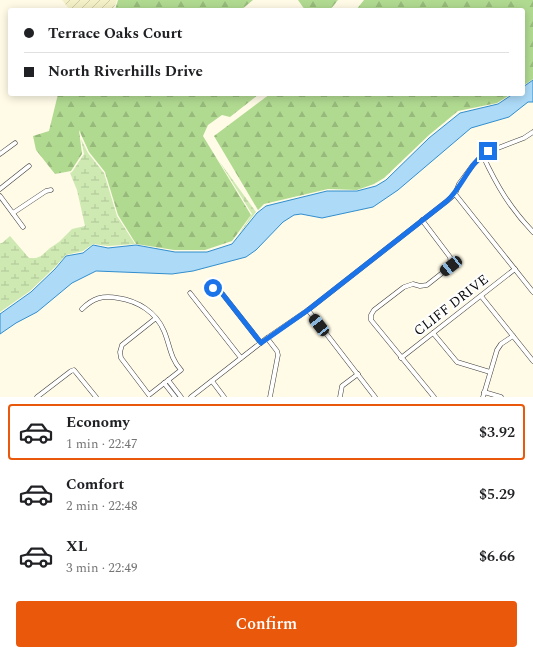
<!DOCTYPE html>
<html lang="en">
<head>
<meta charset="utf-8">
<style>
  :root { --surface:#fff; --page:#f6f6f6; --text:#202124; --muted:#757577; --line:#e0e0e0; --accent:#ea580c }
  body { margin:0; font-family:Spectral,serif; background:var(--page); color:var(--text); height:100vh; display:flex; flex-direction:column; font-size:15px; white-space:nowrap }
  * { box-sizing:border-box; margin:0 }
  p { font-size:13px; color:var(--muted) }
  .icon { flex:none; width:22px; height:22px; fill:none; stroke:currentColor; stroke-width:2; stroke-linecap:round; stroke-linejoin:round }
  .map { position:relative; height:397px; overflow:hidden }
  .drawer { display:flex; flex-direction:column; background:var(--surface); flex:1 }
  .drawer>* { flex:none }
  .banner { position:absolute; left:8px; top:8px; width:517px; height:88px; border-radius:4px; box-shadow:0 2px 10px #0003; display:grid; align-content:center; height:88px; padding:0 16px; background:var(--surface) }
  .end { position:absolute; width:18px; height:18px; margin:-9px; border:5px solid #1a73e8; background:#fff; box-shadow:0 0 0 2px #fff }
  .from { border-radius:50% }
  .car { position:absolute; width:12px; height:24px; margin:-12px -6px; border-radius:5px; box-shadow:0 0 3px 1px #0007; background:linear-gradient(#222 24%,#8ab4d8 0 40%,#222 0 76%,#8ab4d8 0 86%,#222 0) }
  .banner b { display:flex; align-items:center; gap:14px; height:38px; font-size:15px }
  .banner b+b { border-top:1px solid var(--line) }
  .banner i { width:10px; height:10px; background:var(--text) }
  ul { padding:7px 0 0; list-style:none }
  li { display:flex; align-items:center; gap:12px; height:56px; margin:0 8px 6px; padding:0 8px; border:2px solid transparent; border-radius:4px }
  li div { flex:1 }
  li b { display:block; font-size:15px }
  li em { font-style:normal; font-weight:600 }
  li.selected { border-color:var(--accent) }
  li>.icon { width:36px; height:36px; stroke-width:1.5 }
  .cta { display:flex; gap:8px; margin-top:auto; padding:8px 16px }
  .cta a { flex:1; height:46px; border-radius:4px; background:var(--accent); color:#fff; font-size:16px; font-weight:600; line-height:46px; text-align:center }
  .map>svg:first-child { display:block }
</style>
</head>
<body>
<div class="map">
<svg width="533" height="397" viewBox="0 0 533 397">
  <defs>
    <pattern id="farmland-furrows" width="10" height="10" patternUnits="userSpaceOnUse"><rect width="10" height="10" fill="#f4f1c8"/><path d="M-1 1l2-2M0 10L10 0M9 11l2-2" fill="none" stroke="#d0cdaa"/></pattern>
    <pattern id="forest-firs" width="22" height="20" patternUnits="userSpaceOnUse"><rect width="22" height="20" fill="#b1da91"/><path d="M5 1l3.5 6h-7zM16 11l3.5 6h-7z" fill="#97ba7c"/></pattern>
    <pattern id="wetland-marsh" width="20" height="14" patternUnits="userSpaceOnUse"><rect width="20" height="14" fill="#cee9b2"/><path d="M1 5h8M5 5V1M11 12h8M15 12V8" fill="none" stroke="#b0c698"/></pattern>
  </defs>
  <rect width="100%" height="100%" fill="#fffbe7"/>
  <polygon fill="url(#farmland-furrows)" points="62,0 117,0 113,10 70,10"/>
  <g fill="url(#forest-firs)">
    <polygon points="118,0 253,0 241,10 115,10"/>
    <polygon points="298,0 338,0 330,10 305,10"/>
    <polygon points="364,0 533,0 533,79 523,86 523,10 356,10"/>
    <polygon points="58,94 259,94 230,117 222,115 208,125 203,136 251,215 232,241 205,250 174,250 136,244 118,215 105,172 89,152 79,130 82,154 71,171 55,174 36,150 33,136 49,131"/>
    <polygon points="270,94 511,94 497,103 458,111 429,135 384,178 374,184 357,190 328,189 264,204 258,210 214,136"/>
  </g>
  <g fill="url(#wetland-marsh)">
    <polygon points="81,139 88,153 104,173 117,216 135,244 108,246 93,244 83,251 66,255 54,268 30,291 0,312 0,243 2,243 10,236 29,258 36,258 41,256 50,248 59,242 72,229 85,226 77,190 70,173 72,172 84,154"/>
    <polygon points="219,161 256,212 237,237 252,214"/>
  </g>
  <polygon fill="#acdaf7" stroke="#318ecf" points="533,80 533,102 528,102 509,117 471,128 398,190 373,207 322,218 301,214 294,215 283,222 256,250 246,257 193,271 172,274 96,271 72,283 37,312 16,323 0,334 0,314 31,292 55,269 66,256 83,253 93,245 108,248 136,245 175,252 207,252 232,244 257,213 266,206 327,191 357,191 376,186 386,180 429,138 460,113 498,104 513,94 523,94 523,87"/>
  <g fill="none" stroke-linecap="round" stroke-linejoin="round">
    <defs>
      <g id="minor">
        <polyline points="0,154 15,143"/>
        <path d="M483 156C497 186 510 208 533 232"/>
        <polyline points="0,189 29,166"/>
        <polyline points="455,194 533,292"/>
        <polyline points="0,196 23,227"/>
        <polyline points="13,213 46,191 51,190"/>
        <polyline points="422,220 450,257 451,266 427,285 420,286 413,284 404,287 374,310 371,315 371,320 434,397"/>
        <polyline points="213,288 217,287 261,343"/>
        <polyline points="190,293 241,358"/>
        <polyline points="481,296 533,361"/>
        <path d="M82 309C93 298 103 295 118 298 138 301 156 312 164 331 170 345 170 358 181 370L149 395 121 358 120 352 122 345 156 318"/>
        <polyline points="308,310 375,397"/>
        <polyline points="433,333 457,362 490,372"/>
        <polyline points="267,338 277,351 278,355 270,397"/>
        <polyline points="401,358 515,269"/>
        <polyline points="168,380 181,397"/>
        <polyline points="212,381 224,397"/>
        <polyline points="164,383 175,397"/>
        <polyline points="484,392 501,397"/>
        <polyline points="37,397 71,371 74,370 96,397"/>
        <polyline points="191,397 267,338 308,310 447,201 455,194 459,184 473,165 485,153 524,138 533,132"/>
        <polyline points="340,397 342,386 358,374"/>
        <polyline points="483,397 497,350 501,344 513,336"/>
      </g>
    </defs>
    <use href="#minor" stroke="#3d3d3d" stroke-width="5"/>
    <use href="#minor" stroke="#fff" stroke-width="4"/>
  </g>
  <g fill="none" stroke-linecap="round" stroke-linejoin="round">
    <path stroke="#1a73e8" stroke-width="5" d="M213 288 217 287 261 343 308 310 447 201C463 186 469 163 488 151"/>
  </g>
  <g text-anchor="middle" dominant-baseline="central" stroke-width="4" stroke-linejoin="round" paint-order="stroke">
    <g font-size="14" fill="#0a0a0a" stroke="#fff">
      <text transform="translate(451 305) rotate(-38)">CLIFF DRIVE</text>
    </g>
  </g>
</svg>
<i class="end from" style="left:213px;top:288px"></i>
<i class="end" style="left:488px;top:151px"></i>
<i class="car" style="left:451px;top:266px;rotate:232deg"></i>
<i class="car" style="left:319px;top:325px;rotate:322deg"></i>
<div class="banner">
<b><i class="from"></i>Terrace Oaks Court</b>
<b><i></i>North Riverhills Drive</b>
</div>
</div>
<section class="drawer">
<ul>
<li class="selected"><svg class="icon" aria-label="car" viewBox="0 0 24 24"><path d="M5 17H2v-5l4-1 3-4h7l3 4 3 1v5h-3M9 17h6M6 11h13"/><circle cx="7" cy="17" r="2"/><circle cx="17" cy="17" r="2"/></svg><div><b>Economy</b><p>1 min · 22:47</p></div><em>$3.92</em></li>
<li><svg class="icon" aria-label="car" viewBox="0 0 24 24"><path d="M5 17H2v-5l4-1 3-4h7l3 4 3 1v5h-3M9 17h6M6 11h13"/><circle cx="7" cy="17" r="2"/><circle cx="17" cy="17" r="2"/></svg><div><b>Comfort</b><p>2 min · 22:48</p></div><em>$5.29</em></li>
<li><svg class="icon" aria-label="car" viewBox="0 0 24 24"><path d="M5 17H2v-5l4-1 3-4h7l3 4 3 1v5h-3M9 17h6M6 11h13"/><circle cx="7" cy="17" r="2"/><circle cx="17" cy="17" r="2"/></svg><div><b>XL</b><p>3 min · 22:49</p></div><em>$6.66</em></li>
</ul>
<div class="cta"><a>Confirm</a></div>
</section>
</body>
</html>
